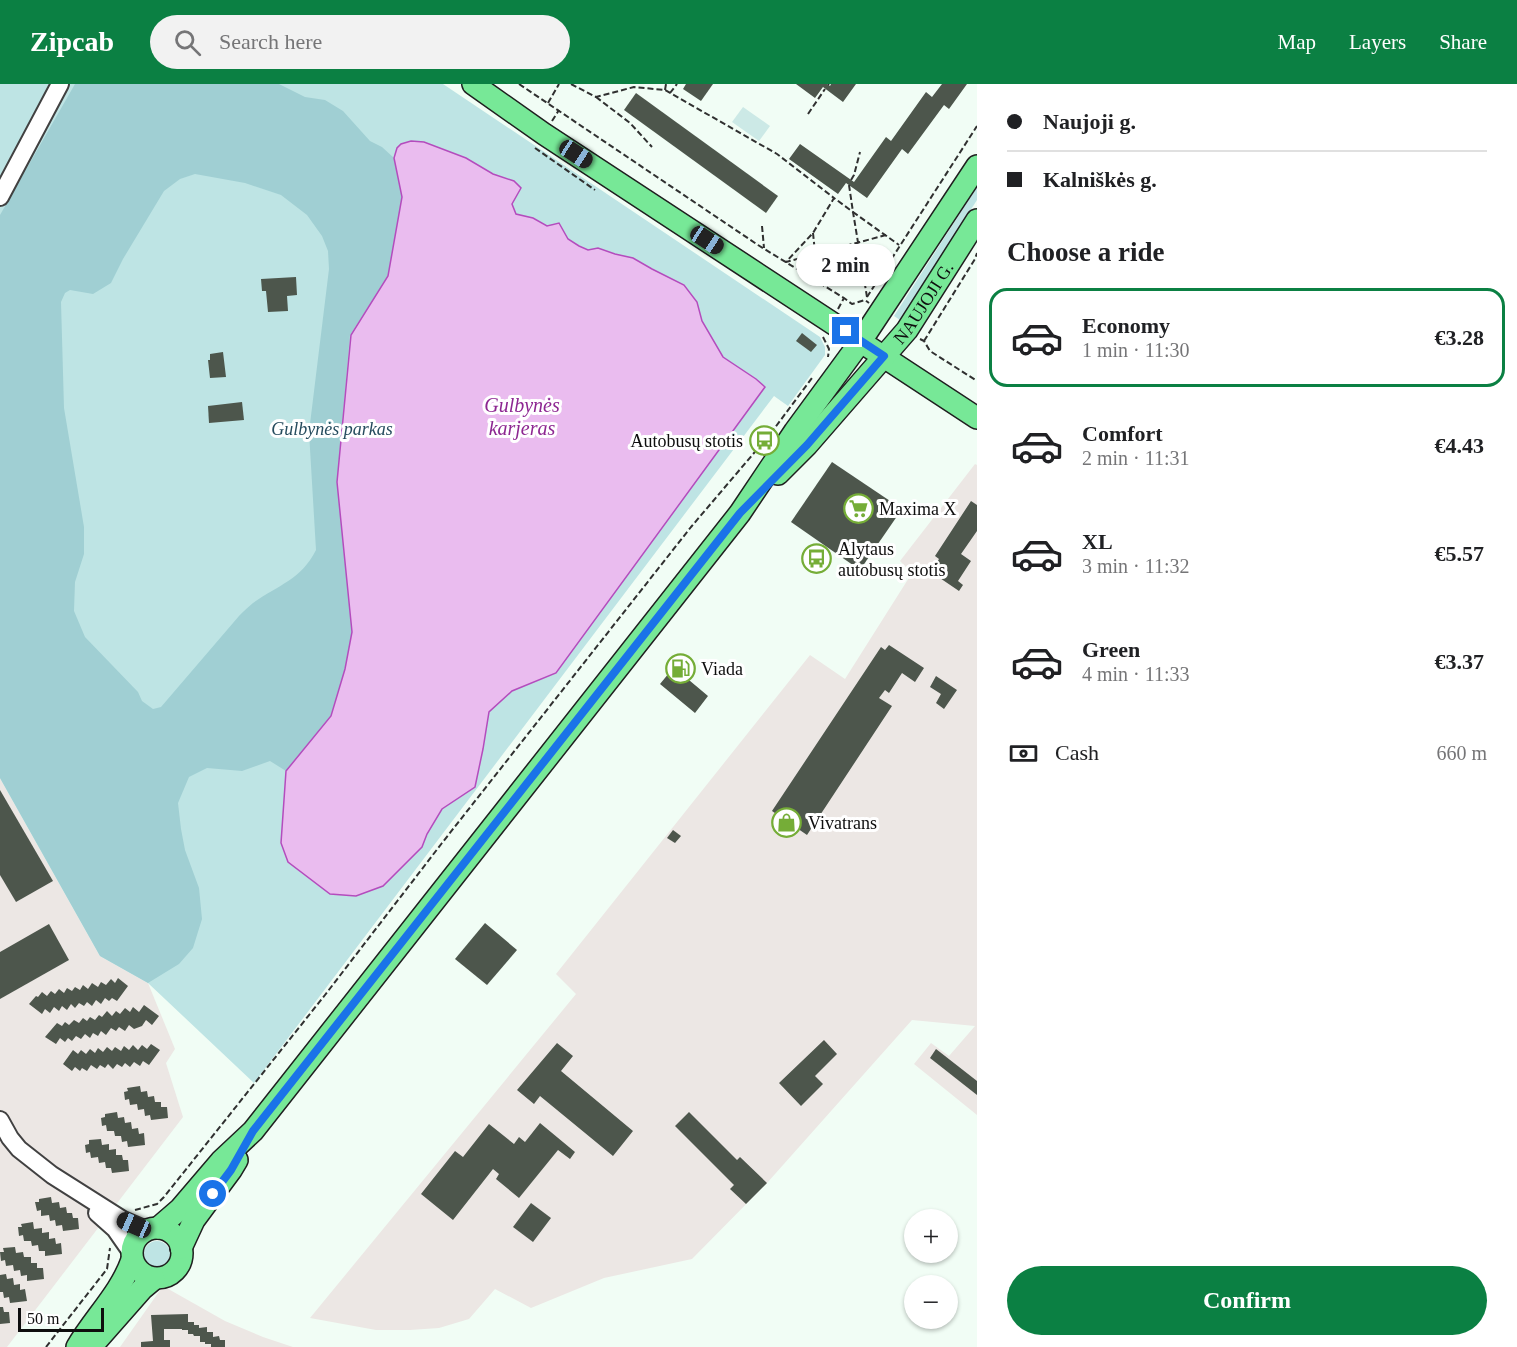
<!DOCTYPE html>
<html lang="en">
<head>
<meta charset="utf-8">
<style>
  :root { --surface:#fff; --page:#f2f2f2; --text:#202124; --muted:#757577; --line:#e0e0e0; --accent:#0b8043 }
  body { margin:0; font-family:"Times New Roman",serif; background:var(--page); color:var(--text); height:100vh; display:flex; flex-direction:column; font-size:22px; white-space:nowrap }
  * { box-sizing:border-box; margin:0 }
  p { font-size:20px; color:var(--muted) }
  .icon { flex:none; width:33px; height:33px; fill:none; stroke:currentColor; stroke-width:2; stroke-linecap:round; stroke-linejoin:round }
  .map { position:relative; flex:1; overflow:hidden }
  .panel { display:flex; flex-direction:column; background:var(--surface); width:540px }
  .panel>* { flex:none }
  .guide { display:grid; align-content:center; height:132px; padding:0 30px; background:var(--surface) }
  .controls { position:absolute; left:904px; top:1125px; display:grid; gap:12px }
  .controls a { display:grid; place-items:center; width:54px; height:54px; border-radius:50%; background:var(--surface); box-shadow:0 2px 4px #0004; font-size:30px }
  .scale { position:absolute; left:18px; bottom:15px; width:86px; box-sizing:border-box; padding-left:6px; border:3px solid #0e0e0e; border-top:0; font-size:16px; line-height:21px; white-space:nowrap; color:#0e0e0e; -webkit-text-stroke:4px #fff; paint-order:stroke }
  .end { position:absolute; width:27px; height:27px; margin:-14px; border:8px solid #1a73e8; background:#fff; box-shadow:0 0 0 3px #fff }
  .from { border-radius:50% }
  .bubble { position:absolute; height:42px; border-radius:21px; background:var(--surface); box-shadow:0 2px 4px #0004; font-size:20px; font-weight:700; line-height:42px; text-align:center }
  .car { position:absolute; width:18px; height:36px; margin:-18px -9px; border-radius:8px; box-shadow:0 0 4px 2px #0007; background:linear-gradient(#222 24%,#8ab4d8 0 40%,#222 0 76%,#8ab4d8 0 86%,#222 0) }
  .guide b { display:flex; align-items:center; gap:21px; height:57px; font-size:22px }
  .guide b+b { border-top:2px solid var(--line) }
  .guide i { width:15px; height:15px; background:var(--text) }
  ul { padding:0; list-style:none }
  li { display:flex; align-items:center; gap:18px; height:99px; margin:0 12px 9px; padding:0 18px; border:3px solid transparent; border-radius:18px }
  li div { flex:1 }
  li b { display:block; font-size:22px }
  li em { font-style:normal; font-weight:700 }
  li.current { border-color:var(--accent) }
  li>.icon { width:54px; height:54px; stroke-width:1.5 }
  h2 { padding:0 30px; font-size:27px; line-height:72px }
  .pay { display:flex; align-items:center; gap:15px; height:66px; padding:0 30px; font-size:22px }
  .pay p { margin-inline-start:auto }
  .primary-button { display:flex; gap:12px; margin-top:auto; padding:12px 30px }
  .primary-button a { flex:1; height:69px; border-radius:36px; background:var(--accent); color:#fff; font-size:24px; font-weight:700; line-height:69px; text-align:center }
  header { display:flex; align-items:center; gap:36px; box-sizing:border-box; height:84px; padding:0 30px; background:var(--accent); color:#fff }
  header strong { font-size:28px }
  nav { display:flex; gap:33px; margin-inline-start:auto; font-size:21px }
  .search { width:420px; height:54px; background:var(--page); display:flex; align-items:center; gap:15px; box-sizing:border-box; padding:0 21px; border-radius:33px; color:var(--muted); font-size:22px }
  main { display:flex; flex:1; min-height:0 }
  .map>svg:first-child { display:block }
</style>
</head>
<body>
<header>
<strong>Zipcab</strong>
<div class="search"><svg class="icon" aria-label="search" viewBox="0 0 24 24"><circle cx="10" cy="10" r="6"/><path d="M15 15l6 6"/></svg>Search here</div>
<nav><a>Map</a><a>Layers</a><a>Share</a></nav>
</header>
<main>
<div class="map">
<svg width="977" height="1263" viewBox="0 0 977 1263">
  <rect width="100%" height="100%" fill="#f1fdf5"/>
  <g fill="#ece7e4">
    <polygon points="975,380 977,381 977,1031 914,980 931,959 949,972 975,942 912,936 767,1099 692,1175 604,1194 531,1224 495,1205 469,1235 439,1244 410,1246 376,1246 310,1234 576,910 556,890 810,571 845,595 912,489 900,477"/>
    <polygon points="0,694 100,872 148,899 175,965 166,979 183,1033 7,1263 0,1263"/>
    <polygon points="163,1202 225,1237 263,1253 293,1263 120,1263"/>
  </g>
  <g fill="#bee4e4">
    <polygon points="0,0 443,0 820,253 825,263 825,271 788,322 774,312 254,999 148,899 100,872 0,694"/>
    <polygon points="977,103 977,116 900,236 894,232"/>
    <circle cx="157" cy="1170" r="13"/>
  </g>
  <path fill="#a0cfd3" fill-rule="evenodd" d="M75 0H279L305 13 325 16 343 27 370 57 382 63 394 74 402 113 388 192 350 251 337 398 352 548 345 585 331 632 286 687 270 677 242 687 207 684 189 693 178 719 181 745 185 766 199 804 202 835 193 864 179 880 148 899 100 872 0 694V131ZM195 90 245 99 281 111 307 131 322 152 328 167 329 185 309 348 316 466C301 496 278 501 253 519 248 523 243 528 239 532L161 623 153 625 142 617 138 608 85 553 74 527 75 498 84 470V443L64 324 61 218 65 209 70 206 93 210 111 199 123 175 164 107 180 95Z"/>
  <polygon fill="#cce9e6" points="743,23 770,42 759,57 732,38"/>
  <polygon fill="#eabcef" stroke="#b44cbd" stroke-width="1.5" points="411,57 424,58 466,74 493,90 514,97 521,104 512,120 516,130 533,134 547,142 559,139 568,155 579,162 588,166 598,164 615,170 633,174 652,185 684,201 697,218 702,237 723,273 756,295 765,303 556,589 512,607 489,628 483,665 475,703 442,725 427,750 422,763 383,802 356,812 330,810 288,778 281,759 286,687 331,632 345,585 352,548 337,398 351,251 388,192 402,113 394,74 397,64 401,60"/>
  <g fill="#4d564c">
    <polygon points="686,0 713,0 701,17 683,5"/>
    <polygon points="796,0 827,0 830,2 831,0 856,0 843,18 823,3 815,14"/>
    <polygon points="942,0 967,0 949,25 944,21 908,70 902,65 867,114 846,99 838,110 789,75 800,60 854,98 886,53 891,57 926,8 932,13"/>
    <polygon points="636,9 778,112 766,129 624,26"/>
    <polygon points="296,193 297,211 287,212 288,227 268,228 266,207 262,207 261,195"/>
    <polygon points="802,249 817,261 811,268 796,257"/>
    <polygon points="223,268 226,293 210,294 208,276 210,276 210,270"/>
    <polygon points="242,318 244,336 209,339 208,322"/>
    <polygon points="832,378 902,425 860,486 791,438"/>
    <polygon points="971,417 977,421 977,447 961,470 971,477 958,497 963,501 959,507 931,488 939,475 935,472"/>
    <polygon points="889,561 924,584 915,598 902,589 889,609 885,606 879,614 892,622 807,751 772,727 881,563 885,566"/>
    <polygon points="683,572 692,580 683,591 708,612 695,629 660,600"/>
    <polygon points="936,592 957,606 944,625 936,619 941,610 930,603"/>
    <polygon points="0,706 53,797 16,818 0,791"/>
    <polygon points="673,746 681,752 675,759 667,754"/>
    <polygon points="485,839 517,866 487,901 455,875"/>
    <polygon points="49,840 69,876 0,915 0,868"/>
    <polygon points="118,894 128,902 117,917 112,914 109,917 105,914 101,920 96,916 92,922 87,918 84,922 79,919 75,924 71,920 67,926 62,922 59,927 54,923 50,929 45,925 42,930 29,920 36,912 38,913 42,908 47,912 51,907 55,910 59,905 64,909 67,904 72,907 75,903 80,906 83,901 88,905 92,899 98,903 101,898 106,901 111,895 115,899"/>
    <polygon points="144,921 159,932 152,941 146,936 142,942 134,945 129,941 125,947 119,943 116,947 111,944 106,951 101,947 98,952 93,949 90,954 85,950 81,955 76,952 72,957 68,954 65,958 60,954 56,960 45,953 57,939 62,942 65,938 69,941 74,936 79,939 83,934 87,937 90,933 95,936 99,931 102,933 107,927 112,932 116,927 120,930 125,924 130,928 133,923 139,928"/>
    <polygon points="824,956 837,970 815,992 823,1000 801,1022 779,999"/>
    <polygon points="557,959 573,972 561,987 633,1047 613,1072 540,1012 534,1020 517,1006"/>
    <polygon points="151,960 160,966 149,981 143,977 140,982 134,978 130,983 125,979 122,983 117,980 113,985 108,980 105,984 100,981 97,985 91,981 87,987 82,984 80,987 75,983 72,987 63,980 73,966 78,970 81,966 86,970 90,965 95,969 98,964 103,968 107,963 112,967 115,963 121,967 124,962 129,966 133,961 138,966 142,961 147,965"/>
    <polygon points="936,965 977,997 977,1011 930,974"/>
    <polygon points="140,1002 141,1008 147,1007 148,1013 154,1012 155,1018 161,1018 161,1023 167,1023 168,1034 151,1036 150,1031 145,1032 144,1025 138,1026 137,1020 130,1021 129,1015 125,1016 124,1008 128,1007 127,1004"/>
    <polygon points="117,1028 118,1034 124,1033 125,1039 131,1038 132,1045 138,1044 139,1050 144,1049 145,1061 128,1063 127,1057 122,1058 121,1052 115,1052 114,1047 107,1047 106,1041 102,1042 101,1034 105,1033 105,1030"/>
    <polygon points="689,1028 737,1076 740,1073 767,1099 746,1120 730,1105 734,1101 675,1042"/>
    <polygon points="540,1039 575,1068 570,1075 558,1066 519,1114 496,1095 499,1090 493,1085 453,1136 421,1110 455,1067 463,1073 489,1040 514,1060 519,1053 525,1058"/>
    <polygon points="101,1055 102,1061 109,1060 109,1066 116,1065 116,1071 122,1071 123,1076 128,1076 129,1087 112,1089 111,1084 106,1084 105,1078 99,1079 98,1073 91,1074 90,1068 86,1069 85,1061 89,1060 89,1056"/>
    <polygon points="51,1113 52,1119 59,1118 60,1124 66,1123 67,1129 72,1129 73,1134 78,1134 79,1145 63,1147 62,1141 56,1142 55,1136 50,1137 49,1131 41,1132 41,1126 37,1127 35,1118 39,1118 39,1115"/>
    <polygon points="531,1119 551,1134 533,1158 513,1143"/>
    <polygon points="33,1138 34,1145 42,1144 42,1149 49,1148 49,1155 55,1154 56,1160 61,1159 62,1170 45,1172 45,1167 39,1167 38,1161 32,1162 31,1157 24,1157 23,1151 19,1152 18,1143 22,1143 21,1140"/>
    <polygon points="15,1163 16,1169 23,1168 24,1173 31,1173 31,1179 37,1179 37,1184 43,1184 44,1195 27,1197 27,1191 21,1192 20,1186 14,1187 13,1181 6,1182 5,1176 1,1177 0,1168 4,1168 3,1164"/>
    <polygon points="6,1190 7,1195 13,1194 14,1201 20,1200 20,1206 25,1205 27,1217 10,1219 9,1213 4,1214 3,1208 0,1208 0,1191"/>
    <polygon points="0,1223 3,1223 4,1228 9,1228 10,1239 0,1240"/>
    <polygon points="188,1230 188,1238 194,1238 194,1241 199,1241 199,1244 207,1243 207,1248 213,1248 213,1253 219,1252 220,1256 225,1256 225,1263 211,1263 211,1260 205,1260 205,1258 200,1258 200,1252 194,1252 193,1250 188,1250 188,1246 182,1246 182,1245 164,1245 164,1256 170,1256 170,1263 141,1263 141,1258 153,1257 151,1231"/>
  </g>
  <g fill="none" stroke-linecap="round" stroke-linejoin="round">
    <defs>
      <g id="minor">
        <polyline points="0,113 60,0"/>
        <polyline points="0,1036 10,1054 19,1065 52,1091 123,1136 146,1146"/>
        <polyline points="97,1129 115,1145 131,1168"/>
      </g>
      <g id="major">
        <polyline points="473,0 544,50 977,334"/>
        <path id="s1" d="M778 390 807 361 907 246 977 136"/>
        <circle cx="157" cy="1169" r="25"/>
        <polyline points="158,1144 180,1125 221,1077 253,1047 740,429 795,347 861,257 977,82"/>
        <polyline points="181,1164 194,1136 231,1086 237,1076"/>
        <path d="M77 1263C94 1234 121 1208 132 1176"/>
        <polyline points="91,1263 142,1205 154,1195"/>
      </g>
    </defs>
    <use href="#minor" stroke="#414141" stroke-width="20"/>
    <use href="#major" stroke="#1f1f1f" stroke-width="24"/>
    <g stroke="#303030" stroke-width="2" stroke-dasharray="6 3" stroke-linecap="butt">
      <polyline points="519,0 758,161 844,214 852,220 865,216 869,219"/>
      <polyline points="571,0 596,13 634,3 665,6 777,70 834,114"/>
      <polyline points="828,1 829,0"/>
      <polyline points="665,6 666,0"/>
      <polyline points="670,9 677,0"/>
      <polyline points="596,13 630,39 652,63"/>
      <polyline points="548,19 559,0"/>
      <polyline points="808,30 825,5"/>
      <polyline points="552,37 559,26"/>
      <polyline points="535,64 595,106"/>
      <polyline points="851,96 854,91 860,68"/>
      <polyline points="849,101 853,128 899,161"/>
      <polyline points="762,142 764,164"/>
      <polyline points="813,149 818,198"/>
      <polyline points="867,213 853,128 834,114 813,149 786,178 886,151"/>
      <polyline points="867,213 977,42"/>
      <polyline points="838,225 844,214"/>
      <polyline points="823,253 829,265 828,273"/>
      <polyline points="920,255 924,257 930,267 977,297"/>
      <polyline points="924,257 975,175 977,169"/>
      <polyline points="135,1126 157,1120 164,1113 325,911 442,759 691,443 771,349 812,294"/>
      <polyline points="46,1263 107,1185 110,1164"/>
    </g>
    <use href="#minor" stroke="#fff" stroke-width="16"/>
    <use href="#major" stroke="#77e897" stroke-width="21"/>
  </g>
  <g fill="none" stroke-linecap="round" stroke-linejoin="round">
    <polyline stroke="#1a73e8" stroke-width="8" points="213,1110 231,1086 253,1047 740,429 807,361 884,272 846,247"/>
  </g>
  <defs>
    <symbol id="bus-ring" viewBox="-11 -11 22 22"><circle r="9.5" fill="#fff" stroke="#75ad37" stroke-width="1.5"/><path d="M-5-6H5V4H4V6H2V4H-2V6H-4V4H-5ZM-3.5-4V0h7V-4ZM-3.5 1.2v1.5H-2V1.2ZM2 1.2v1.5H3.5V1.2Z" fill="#75ad37"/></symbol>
    <symbol id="supermarket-ring" viewBox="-11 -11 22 22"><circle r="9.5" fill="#fff" stroke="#75ad37" stroke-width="1.5"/><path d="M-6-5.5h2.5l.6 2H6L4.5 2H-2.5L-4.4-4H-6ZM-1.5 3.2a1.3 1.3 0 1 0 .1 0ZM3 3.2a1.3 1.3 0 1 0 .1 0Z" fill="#75ad37"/></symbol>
    <symbol id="fuel-ring" viewBox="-11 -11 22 22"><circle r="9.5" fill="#fff" stroke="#75ad37" stroke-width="1.5"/><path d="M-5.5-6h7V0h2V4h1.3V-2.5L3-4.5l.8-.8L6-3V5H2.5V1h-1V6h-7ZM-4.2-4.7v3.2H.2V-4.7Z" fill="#75ad37"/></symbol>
    <symbol id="shop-ring" viewBox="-11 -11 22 22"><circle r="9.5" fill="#fff" stroke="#75ad37" stroke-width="1.5"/><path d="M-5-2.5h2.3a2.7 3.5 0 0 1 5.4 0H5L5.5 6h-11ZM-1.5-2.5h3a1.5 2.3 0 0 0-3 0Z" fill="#75ad37"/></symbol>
  </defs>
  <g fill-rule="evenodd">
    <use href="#bus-ring" x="748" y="340" width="33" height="33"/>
    <use href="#supermarket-ring" x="842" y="408" width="33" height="33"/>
    <use href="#bus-ring" x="800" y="458" width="33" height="33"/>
    <use href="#fuel-ring" x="664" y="568" width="33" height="33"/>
    <use href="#shop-ring" x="770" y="722" width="33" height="33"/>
  </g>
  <g text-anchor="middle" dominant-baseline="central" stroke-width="6" stroke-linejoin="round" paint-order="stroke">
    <g font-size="18" fill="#0e0e0e" stroke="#fff">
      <text stroke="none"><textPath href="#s1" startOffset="225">NAUJOJI G.</textPath></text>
    </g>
    <g font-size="18" font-style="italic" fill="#264c5e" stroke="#fff">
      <text x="332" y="345">Gulbynės parkas</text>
    </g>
    <g font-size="18" fill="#0e0e0e" stroke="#fff" text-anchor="start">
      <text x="743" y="357" text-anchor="end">Autobusų stotis</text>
      <text x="879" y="425">Maxima X</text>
      <text x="838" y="465">Alytaus<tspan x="838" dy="21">autobusų stotis</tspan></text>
      <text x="701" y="585">Viada</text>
      <text x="808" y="739">Vivatrans</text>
    </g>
    <g font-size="20" font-style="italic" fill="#8d2691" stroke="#fff">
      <text x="522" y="321">Gulbynės<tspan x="522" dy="23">karjeras</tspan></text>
    </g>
  </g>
</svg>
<div class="controls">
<a>+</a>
<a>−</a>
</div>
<div class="scale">50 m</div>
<i class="end from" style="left:213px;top:1110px"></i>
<i class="end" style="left:846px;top:247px"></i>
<div class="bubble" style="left:796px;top:160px;width:99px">2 min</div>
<i class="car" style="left:576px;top:70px;rotate:123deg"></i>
<i class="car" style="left:707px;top:156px;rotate:123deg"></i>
<i class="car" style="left:134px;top:1141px;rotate:294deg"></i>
</div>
<section class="panel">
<div class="guide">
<b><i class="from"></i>Naujoji g.</b>
<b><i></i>Kalniškės g.</b>
</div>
<h2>Choose a ride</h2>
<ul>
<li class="current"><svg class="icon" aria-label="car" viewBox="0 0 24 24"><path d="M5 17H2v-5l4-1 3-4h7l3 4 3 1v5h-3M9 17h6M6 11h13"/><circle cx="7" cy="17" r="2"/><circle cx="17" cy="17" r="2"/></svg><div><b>Economy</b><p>1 min · 11:30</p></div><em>€3.28</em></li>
<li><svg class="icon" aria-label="car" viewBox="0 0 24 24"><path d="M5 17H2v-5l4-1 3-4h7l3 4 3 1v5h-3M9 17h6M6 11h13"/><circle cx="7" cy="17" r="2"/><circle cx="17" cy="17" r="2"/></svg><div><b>Comfort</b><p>2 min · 11:31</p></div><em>€4.43</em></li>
<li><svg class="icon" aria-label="car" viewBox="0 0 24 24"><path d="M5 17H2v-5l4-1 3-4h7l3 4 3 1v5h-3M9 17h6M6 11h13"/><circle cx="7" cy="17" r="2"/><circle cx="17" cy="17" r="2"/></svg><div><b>XL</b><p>3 min · 11:32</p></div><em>€5.57</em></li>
<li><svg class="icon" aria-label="car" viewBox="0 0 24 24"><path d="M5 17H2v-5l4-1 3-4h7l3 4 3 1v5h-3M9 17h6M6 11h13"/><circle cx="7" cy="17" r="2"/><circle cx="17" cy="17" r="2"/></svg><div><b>Green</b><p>4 min · 11:33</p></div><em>€3.37</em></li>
</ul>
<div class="pay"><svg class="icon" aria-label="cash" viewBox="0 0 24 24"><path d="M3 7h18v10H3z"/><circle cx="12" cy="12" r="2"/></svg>Cash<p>660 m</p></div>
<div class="primary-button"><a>Confirm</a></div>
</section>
</main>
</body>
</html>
